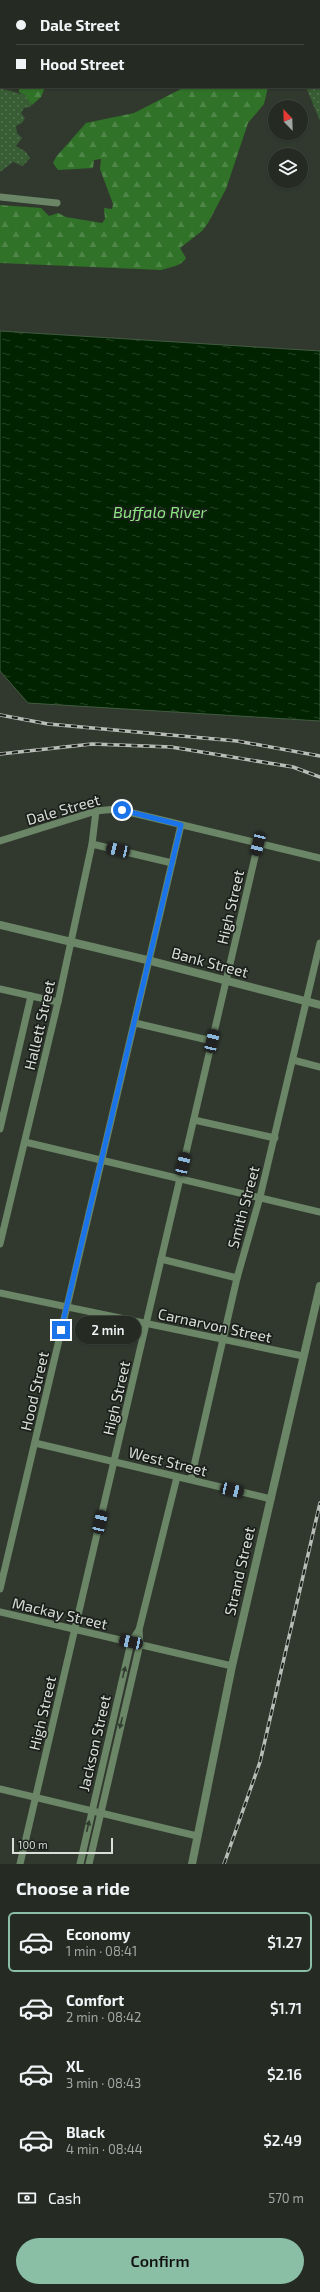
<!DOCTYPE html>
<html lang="en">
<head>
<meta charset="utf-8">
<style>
  :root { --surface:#252b23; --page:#313730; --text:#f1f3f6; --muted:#a3a7a6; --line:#424741; --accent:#8abfa5 }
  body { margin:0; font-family:"Exo 2",sans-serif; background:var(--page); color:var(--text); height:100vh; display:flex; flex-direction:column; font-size:15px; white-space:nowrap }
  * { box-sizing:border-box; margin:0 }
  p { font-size:13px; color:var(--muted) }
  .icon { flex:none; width:22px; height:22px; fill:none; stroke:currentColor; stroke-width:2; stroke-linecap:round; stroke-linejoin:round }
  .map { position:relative; height:1864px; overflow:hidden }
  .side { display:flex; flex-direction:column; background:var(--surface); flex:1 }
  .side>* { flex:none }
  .top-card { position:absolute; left:0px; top:0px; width:320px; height:88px; box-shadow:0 1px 3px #0004,0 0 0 1px var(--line); display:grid; align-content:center; height:88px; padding:0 16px; background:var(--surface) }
  .needle { width:26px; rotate:337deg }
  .fabs { position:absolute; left:268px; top:100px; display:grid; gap:8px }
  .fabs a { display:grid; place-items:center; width:40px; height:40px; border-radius:50%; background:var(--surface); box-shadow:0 1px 3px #0004,0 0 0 1px var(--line); font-size:20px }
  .scale { position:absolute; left:12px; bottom:10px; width:101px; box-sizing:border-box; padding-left:4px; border:2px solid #d9ded8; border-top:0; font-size:11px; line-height:14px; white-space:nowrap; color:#d9ded8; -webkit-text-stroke:3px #1b1f1b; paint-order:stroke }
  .end { position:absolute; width:18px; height:18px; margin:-9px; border:5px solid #1a73e8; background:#fff; box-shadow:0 0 0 2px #fff }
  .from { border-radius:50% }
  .bubble { position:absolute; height:28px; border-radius:14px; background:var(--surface); box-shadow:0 1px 3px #0004,0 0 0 1px var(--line); font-size:13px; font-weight:600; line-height:28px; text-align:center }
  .car { position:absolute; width:12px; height:24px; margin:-12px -6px; border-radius:5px; box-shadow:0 0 3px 1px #0007; background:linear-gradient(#222 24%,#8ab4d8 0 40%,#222 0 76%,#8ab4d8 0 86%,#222 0) }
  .top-card b { display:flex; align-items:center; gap:14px; height:38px; font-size:15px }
  .top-card b+b { border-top:1px solid var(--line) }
  .top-card i { width:10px; height:10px; background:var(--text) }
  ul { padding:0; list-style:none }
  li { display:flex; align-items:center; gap:12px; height:60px; margin:0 8px 6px; padding:0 8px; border:2px solid transparent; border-radius:6px }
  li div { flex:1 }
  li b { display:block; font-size:15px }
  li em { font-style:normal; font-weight:600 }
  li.on { border-color:var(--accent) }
  li>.icon { width:36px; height:36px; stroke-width:1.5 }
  h2 { padding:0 16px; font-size:18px; line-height:48px }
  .pay { display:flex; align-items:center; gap:10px; height:44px; padding:0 16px; font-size:15px }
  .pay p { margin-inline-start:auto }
  .primary-button { display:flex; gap:8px; margin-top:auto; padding:8px 16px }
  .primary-button a { flex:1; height:46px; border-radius:24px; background:var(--accent); color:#111; font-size:16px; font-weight:600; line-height:46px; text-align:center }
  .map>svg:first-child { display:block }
</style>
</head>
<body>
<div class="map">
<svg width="320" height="1864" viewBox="0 0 320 1864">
  <defs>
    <pattern id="grass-dots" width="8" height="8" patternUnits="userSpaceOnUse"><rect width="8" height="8" fill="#385c34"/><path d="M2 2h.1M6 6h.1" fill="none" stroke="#547351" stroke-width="1.8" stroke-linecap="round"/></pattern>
    <pattern id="forest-firs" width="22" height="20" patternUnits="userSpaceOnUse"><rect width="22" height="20" fill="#307227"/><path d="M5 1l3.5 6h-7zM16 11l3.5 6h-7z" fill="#4d8646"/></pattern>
    <pattern id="water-ripples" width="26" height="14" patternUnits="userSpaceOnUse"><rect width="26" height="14" fill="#012300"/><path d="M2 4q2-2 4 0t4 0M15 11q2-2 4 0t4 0" fill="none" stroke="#254224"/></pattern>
  </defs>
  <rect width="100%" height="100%" fill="#31392f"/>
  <g fill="url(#grass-dots)">
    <polygon points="319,83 320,83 320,121 306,87 319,87"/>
    <polygon points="0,88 25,95 32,105 30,107 24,108 21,113 25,118 22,123 16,126 17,133 22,138 16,146 26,152 30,158 23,166 13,162 0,172"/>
  </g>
  <g fill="url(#forest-firs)">
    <polygon points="19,87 45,87 41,97 32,105 25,95 19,92"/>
    <path d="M180 87H268L264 104 248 123 226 189 208 223 202 231 180 248 186 258C182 266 170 267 161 270L0 263V205L41 208 49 216 58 213 66 217 102 223 105 219 104 208 112 209 113 204 100 169 101 159 94 160 93 168 58 170 53 163 56 157 86 123 134 113 181 89Z"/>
  </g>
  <polygon fill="url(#water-ripples)" stroke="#425b41" points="0,331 320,351 320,721 28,703 0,671"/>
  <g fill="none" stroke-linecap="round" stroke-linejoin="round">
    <g stroke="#6a8666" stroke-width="7">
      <polyline points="139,1 139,0"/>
      <polyline points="0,197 57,203"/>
      <polyline points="0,841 96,811 116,809 320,858"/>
      <polyline points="92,844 172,863"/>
      <polyline points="0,989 58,1002"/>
      <polyline points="135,1023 212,1041"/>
      <polyline points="293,1060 320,1067"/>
      <polyline points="194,1120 275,1138"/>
      <polyline points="0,1129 31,996"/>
      <polyline points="25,1142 320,1212"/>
      <polyline points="0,1244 58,1002 92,844 96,811"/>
      <polyline points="161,1259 237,1278"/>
      <polyline points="0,1293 303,1356"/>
      <polyline points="35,1443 271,1499"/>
      <polyline points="191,1479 237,1278 260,1197 320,943"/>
      <polyline points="0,1589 181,825"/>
      <polyline points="0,1612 232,1666"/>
      <polyline points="0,1789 197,1836"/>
      <polyline points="20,1864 258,844"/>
      <polyline points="80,1864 131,1642 139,1630 177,1477"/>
      <polyline points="89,1864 140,1644 139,1630"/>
    </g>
    <g stroke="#6a8666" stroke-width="8">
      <polyline points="0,925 147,960 320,1005"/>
      <polyline points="192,1864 232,1666 320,1286"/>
    </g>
    <defs>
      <g id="rail">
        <polyline points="0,715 48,724 237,741 320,756"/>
        <polyline points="0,754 92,744 171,747 293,767 320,777"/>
        <polyline points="224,1864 260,1762 320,1503"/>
      </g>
    </defs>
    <use href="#rail" stroke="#b8bdb6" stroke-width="3.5"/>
    <use href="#rail" stroke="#1b1f1b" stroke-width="2" stroke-dasharray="6" stroke-linecap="butt"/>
  </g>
  <defs><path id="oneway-solid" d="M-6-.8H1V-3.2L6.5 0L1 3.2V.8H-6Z"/></defs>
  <g fill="#333e32">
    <use href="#oneway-solid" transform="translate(124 1672) rotate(-77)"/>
    <use href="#oneway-solid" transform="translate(121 1723) rotate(104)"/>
    <use href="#oneway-solid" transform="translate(88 1826) rotate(-77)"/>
  </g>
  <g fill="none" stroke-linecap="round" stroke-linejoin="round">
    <polyline stroke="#1a73e8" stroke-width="5" points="61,1330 181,825 122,810"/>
  </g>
  <g text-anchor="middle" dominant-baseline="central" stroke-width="3.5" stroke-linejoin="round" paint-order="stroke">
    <g font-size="15" fill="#d9ded8" stroke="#1b1f1b">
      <text transform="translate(63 809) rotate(-16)">Dale Street</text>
      <text transform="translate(230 907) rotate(-77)">High Street</text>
      <text transform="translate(210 962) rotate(15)">Bank Street</text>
      <text transform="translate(39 1025) rotate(-77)">Hallett Street</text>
      <text transform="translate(243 1207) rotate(-75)">Smith Street</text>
      <text transform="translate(215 1325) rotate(12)">Carnarvon Street</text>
      <text transform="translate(34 1391) rotate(-77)">Hood Street</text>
      <text transform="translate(116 1398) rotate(-77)">High Street</text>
      <text transform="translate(168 1461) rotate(14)">West Street</text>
      <text transform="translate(239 1571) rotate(-77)">Strand Street</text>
      <text transform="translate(60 1613) rotate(13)">Mackay Street</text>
      <text transform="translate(42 1713) rotate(-77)">High Street</text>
      <text transform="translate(94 1743) rotate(-77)">Jackson Street</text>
    </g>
    <g font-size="16" font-style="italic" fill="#8de682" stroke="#1b1f1b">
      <text x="160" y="511">Buffalo River</text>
    </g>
  </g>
</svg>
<div class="fabs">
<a><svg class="needle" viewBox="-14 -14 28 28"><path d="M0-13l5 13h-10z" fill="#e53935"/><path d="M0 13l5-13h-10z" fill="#a3a7a6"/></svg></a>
<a><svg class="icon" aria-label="layers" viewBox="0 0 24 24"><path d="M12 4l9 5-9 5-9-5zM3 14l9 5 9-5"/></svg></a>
</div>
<div class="scale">100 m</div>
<i class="end from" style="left:122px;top:810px"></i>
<i class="end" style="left:61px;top:1330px"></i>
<div class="bubble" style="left:75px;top:1316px;width:66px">2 min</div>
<i class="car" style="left:258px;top:844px;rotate:194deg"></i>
<i class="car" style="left:118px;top:850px;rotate:283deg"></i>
<i class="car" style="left:212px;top:1041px;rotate:13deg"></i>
<i class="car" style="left:183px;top:1164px;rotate:13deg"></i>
<i class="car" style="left:232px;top:1490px;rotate:103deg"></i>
<i class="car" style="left:100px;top:1522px;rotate:13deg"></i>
<i class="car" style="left:131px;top:1642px;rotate:282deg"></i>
<div class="top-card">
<b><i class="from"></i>Dale Street</b>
<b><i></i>Hood Street</b>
</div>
</div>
<section class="side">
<h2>Choose a ride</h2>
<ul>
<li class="on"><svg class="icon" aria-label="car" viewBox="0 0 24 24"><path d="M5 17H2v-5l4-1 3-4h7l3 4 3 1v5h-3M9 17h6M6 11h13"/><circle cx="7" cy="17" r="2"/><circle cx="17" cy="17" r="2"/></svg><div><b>Economy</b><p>1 min · 08:41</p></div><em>$1.27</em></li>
<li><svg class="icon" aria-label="car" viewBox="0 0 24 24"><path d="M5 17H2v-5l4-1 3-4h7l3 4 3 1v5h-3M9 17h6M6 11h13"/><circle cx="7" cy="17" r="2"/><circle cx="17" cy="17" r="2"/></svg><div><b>Comfort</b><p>2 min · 08:42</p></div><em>$1.71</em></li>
<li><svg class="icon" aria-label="car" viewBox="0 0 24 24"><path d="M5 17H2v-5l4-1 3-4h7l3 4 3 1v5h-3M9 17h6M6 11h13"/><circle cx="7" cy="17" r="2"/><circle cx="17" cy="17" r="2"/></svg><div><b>XL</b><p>3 min · 08:43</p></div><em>$2.16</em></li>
<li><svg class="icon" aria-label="car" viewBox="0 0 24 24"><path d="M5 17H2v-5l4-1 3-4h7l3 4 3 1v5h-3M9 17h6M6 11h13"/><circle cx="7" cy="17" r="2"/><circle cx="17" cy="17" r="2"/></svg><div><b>Black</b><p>4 min · 08:44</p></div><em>$2.49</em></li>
</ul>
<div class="pay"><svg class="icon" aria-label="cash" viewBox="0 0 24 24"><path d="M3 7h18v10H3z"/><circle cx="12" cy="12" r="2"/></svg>Cash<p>570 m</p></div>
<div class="primary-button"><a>Confirm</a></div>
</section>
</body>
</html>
